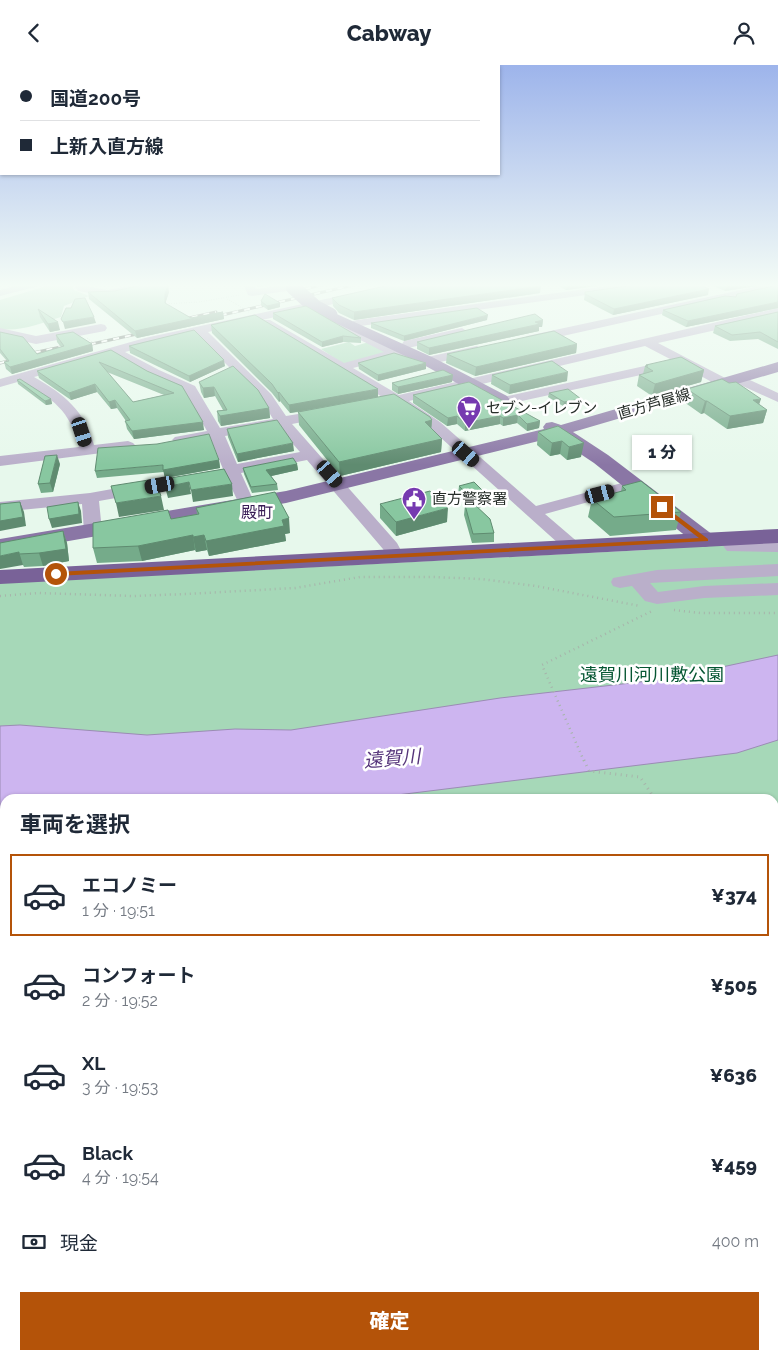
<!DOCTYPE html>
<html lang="ja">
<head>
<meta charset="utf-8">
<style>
  :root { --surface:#fff; --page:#f2f2f3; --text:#1f2937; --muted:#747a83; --line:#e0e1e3; --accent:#b45309 }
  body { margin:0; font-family:Raleway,"Noto Sans JP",sans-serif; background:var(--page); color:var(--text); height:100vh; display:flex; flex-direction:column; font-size:19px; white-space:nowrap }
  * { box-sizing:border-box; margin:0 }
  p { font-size:16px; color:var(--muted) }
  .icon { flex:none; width:28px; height:28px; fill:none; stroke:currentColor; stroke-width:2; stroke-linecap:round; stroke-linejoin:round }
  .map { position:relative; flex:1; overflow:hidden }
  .sheet { position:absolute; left:0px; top:729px; width:779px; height:566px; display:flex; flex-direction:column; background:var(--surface); border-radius:15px 15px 0 0; box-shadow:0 1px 4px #0004 }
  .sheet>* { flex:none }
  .guide { position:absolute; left:0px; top:0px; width:500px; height:110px; box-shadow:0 1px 4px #0004; display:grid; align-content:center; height:110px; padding:0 20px; background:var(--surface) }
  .end { position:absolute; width:22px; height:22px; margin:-11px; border:6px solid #b45309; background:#fff; box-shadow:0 0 0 2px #fff }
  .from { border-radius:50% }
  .bubble { position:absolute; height:35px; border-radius:0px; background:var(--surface); box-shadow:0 1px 4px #0004; font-size:16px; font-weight:800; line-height:35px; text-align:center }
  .car { position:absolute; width:15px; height:30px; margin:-15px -8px; border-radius:6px; box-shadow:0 0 4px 1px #0007; background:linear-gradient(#222 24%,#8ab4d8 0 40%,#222 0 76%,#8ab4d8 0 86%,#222 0) }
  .guide b { display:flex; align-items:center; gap:18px; height:48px; font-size:19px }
  .guide b+b { border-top:1px solid var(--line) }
  .guide i { width:12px; height:12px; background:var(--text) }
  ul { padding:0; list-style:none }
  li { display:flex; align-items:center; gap:15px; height:82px; margin:0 10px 8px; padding:0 10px; border:2px solid transparent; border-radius:0px }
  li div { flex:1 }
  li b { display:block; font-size:19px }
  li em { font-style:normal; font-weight:800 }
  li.selected { border-color:var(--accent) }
  li>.icon { width:45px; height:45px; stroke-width:1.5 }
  h2 { padding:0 20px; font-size:22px; line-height:60px }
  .pay { display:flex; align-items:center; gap:12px; height:55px; padding:0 20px; font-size:19px }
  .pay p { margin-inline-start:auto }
  .primary-button { display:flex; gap:10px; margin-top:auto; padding:10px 20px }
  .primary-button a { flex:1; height:58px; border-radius:0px; background:var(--accent); color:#fff; font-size:20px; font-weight:800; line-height:58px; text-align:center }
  header { display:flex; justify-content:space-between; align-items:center; height:65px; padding:0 20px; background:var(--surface); font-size:22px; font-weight:800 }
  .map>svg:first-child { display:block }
</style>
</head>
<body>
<header><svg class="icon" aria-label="back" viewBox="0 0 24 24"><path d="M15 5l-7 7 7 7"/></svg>Cabway<svg class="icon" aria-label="person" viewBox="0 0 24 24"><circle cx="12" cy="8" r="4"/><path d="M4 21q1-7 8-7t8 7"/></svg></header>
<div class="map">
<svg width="778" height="1294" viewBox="0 0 778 1294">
  <rect width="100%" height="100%" fill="#e7f8ec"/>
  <g fill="#a6d8b8" fill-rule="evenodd">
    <path d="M53 219H71L74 225 89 231 64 241 61 252C41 258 21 267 0 264V235Z"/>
    <polygon points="349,277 355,281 369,277 388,288 345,300 321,284"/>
    <path d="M778 474V1294H0V518L646 485ZM5 734H774V1290H5Z"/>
  </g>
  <g fill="#cdb5f0" stroke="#9b8cb4">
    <polygon points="778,590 778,675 737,688 397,730 345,734 5,734 5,751 0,750 0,661 20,660 147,670 235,664 291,665 500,633 666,614"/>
    <polygon points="778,833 778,996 774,997 774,834"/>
    <rect x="0" y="977" width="5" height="141"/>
  </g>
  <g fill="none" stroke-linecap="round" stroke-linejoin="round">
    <g stroke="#a7b5ab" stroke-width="1" stroke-dasharray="0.5 2" stroke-linecap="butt">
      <polyline points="227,234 236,239"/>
      <polyline points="164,239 199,237 240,230"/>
    </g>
    <g stroke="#a7b5ab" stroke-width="2.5" stroke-dasharray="1 4" stroke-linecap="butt">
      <polyline points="0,531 38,528 133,531 186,529 295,523 360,512 434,512 481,514 536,521 640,541"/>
      <polyline points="674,545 700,548 778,548"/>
      <polyline points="584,696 542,600 654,545"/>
    </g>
    <polyline stroke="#a7b5ab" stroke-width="3" stroke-dasharray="1 4.5" stroke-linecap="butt" points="584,695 589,706 640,712 655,734"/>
    <g fill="#baafca" fill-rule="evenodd">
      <polygon points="23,219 40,219 39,221 0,231 0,225"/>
      <polygon points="73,219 84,219 86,221 107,225 140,219 162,219 157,222 107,231 78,226"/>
      <polygon points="243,219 253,219 256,224 278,221 279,219 289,219 287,226 252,231 248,230"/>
      <path d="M395 219H414L409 222 208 267 271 329 286 351 328 344 333 345 335 348 333 351 292 359 397 478 404 491 401 495H389L383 484 307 395 241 408 255 439 253 443H241L239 439 227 413 99 436 102 466 99 470H87L84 466 82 439 0 447V437L90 428 223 404 211 374 180 380 172 375 175 372 207 366 185 327 149 311 113 290 34 312C64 329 85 346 94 380L128 376 133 378 136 381 133 384 0 401V391L79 382C70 345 53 334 21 316L0 322V314L145 273ZM196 269 261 334 273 354 220 363 195 321 159 305 125 287ZM278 362 300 387 237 399 225 371Z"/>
      <polygon points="623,219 649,219 644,222 353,262 400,285 423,293 477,281 483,285 481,288 422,301 395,292 353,303 399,330 778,243 778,251 658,278 729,315 731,318 729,321 719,321 679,299 673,303 503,340 496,336 503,332 672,295 645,281 409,336 440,357 536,441 633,415 639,417 641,420 639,423 545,449 580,479 583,483 580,487 568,487 430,363 395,339 372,344 367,343 365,340 367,337 384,333 260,258 262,255 270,255 344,298 384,287 319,254 319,248 327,248 353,261 353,256 357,255"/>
      <polygon points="769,219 778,219 778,223 527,279 521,275 527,271"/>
      <polygon points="101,259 105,260 107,263 105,266 36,279 0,271 0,263 36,271"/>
      <polygon points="462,263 468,267 466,270 408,283 402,279 404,276"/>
      <polygon points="739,310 778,328 778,337 734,317 732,314 734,311"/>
      <polygon points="727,469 733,470 738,477 778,477 778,487 727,486 718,474 721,470"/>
      <polygon points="778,499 778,511 650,518 658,527 704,521 778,518 778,530 704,533 657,539 645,536 632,521 620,523 613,521 611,517 613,513 657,505"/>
      <rect x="0" y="800" width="5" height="22"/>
      <rect x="0" y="916" width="5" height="28"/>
    </g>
    <g fill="#8a76a5" fill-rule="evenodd">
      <polygon points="330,246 434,293 507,331 510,335 507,339 495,339 422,299 325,253 323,250"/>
      <polygon points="778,297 778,307 573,367 608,390 713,470 716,475 713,480 705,482 697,480 594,398 555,372 286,438 0,488 0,474 286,426 544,364 543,362 546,358 552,357 561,360"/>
    </g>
    <polygon fill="#796298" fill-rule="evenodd" points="778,464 778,478 0,519 0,505"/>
    <defs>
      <g id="rail">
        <polyline points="305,224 324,219"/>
        <polyline points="209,253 358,219"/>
        <polyline points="180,255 216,247"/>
        <polyline points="78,282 146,267"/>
        <polyline points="23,290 75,279"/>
        <polyline points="0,298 20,293"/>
      </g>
    </defs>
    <use href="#rail" stroke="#6f7a73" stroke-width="3"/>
    <use href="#rail" stroke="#fff" stroke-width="2" stroke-dasharray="6" stroke-linecap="butt"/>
    <g stroke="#a7b5ab" stroke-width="1" stroke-dasharray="0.5 2" stroke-linecap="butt">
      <polyline points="236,239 250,248"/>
      <polyline points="87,273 96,280"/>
    </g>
    <polyline stroke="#8a76a5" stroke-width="15" points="293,222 315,242 330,250"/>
  </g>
  <g fill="#75ab8a" fill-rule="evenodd">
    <polygon points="555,219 611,219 566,225"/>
    <polygon points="709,219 763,219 763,220 725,226"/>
    <polygon points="778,220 778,243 686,262 662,250 663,245 736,232"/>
    <polygon points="88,227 169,227 166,236 166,239 191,253 223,247 224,254 137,273 89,234"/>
    <polygon points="585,227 708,230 613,250 584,235"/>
    <polygon points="540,228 354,255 339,248 333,241 332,233"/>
    <polygon points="261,236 280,238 280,242 268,245 261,240"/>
    <polygon points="38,244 60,265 50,267 40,252"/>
    <polygon points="778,247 778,284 758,274 730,276 713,268 715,261"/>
    <polygon points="273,248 361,273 361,278 343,277 322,282 273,254"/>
    <polygon points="487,255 404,276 371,263 371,258"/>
    <polygon points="543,255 542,262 539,262 539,266 429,290 417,284 417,277"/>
    <polygon points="211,260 432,355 431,363 442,374 441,387 340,411 299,360 298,347 290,348 280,336 279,337 272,328 212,268"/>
    <polygon points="0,267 37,289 61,282 57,277 56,270 92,279 93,286 12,309 6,304 4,297 7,296 0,288"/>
    <polygon points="577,279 576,288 475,311 446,298 447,289"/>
    <polygon points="129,281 225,301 190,317 130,288"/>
    <path d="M111 285 147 306 182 321 204 365 134 374 127 364 125 356H126L117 343 111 344 97 327 71 335 39 313 37 306ZM107 307 164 330 133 337Z"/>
    <polygon points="358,298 426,304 378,316 359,304"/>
    <polygon points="646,300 704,305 701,317 652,331 637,321 639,310 643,309 645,301 646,301"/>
    <polygon points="492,310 567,316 509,329 491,319"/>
    <polygon points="17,315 51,334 52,339 46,340 18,319"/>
    <polygon points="199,317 269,343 270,353 221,361 218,356 217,346 223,345 215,331 204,333 201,327"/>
    <polygon points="452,317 398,329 392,325 392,318"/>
    <polygon points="469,317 540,356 539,363 527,366 517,358 503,361 500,359 465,366 457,359 447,361 413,338 413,330"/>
    <polygon points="687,324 759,340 767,345 763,358 727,364 704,348 701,349 684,337"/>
    <polygon points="549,328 581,334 581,338 563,341 548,332"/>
    <polygon points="558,361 581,392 567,395 560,389 550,391 537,380 538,367"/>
    <polygon points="227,364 294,386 238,397 228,372"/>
    <polygon points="219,395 220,403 165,413 164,407 97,413 95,406"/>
    <polygon points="60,399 53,427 41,428 38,419"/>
    <polygon points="297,399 298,405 271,411 277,419 278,425 252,428 244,409 243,403"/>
    <polygon points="459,421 488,431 487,440 478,443 494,468 494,477 472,478 464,450 465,440 468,440 458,430"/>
    <polygon points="622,421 681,447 676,465 610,471 588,452 592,434 621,427"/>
    <polygon points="380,439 447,457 396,471 380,453"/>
    <polygon points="196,443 290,468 285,469 286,476 209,491 207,485 196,487 195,485 142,496 97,498 93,483 171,454 197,449"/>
    <polygon points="63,466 67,478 69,496 43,501 24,502 23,500 0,478"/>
  </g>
  <g fill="#5f8b70">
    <polygon points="257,219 272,219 272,220 257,222"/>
    <polygon points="567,219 611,219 566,225"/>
    <polygon points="736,219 763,219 763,220 725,226 727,220"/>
    <polygon points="168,220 169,227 166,236 166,245 165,229"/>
    <polygon points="541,221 540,228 354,255 354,247"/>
    <polygon points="709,224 708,230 613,250 614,244"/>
    <polygon points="778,237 778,243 686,262 688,256"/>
    <polygon points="280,238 280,242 268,245 267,241"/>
    <polygon points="223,247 224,254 137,273 135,266"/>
    <polygon points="488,250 487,255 404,276 404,271"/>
    <polygon points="94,252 96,258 65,264 63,257"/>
    <polygon points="543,255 542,262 539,262 539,266 429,290 429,283"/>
    <polygon points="58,257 60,265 50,267 48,259"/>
    <polygon points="343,271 343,277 322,282 322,277"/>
    <polygon points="92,279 93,286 12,309 10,302"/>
    <polygon points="577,279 576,288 475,311 476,302"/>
    <polygon points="224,295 225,301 190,317 189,311"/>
    <polygon points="426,298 426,304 378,316 378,310"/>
    <polygon points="704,305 701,317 652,331 655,319"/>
    <polygon points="568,307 567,316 509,329 510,320"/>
    <polygon points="453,310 452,317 398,329 398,322"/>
    <polygon points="95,319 97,327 71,335 69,328"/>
    <polygon points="214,322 215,331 204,333 203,323"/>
    <polygon points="378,324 378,332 290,348 289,340"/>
    <polygon points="279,327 280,336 279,337 278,328"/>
    <polygon points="51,334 52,339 46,340 45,336"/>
    <polygon points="581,334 581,338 563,341 564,337"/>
    <polygon points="761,334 757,346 753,335"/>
    <polygon points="115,335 117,343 111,344 109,337"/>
    <polygon points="705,336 707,336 704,348 701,349"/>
    <polygon points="269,343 270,353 221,361 220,351"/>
    <polygon points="767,345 763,358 727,364 730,351"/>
    <polygon points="518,350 517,358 503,361 503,353"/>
    <polygon points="457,351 457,359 447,361 448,353"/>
    <polygon points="500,351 500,359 465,366 465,358"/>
    <polygon points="432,355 431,368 425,357"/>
    <polygon points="540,356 539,363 527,366 527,359"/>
    <polygon points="203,357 204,365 134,374 132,366"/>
    <polygon points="442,374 441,387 340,411 339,397"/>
    <polygon points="562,376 560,389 550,391 552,378"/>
    <polygon points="293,378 294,386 238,397 237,389"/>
    <polygon points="584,378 581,392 567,395 569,382"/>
    <polygon points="57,390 60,399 53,427 50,418"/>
    <polygon points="219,395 220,403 165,413 163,405"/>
    <polygon points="297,399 298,405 267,412 266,405"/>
    <polygon points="189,417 191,429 168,433 165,422"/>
    <polygon points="232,419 233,431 193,437 191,425"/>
    <polygon points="161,431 164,445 119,452 116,438"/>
    <polygon points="488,431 487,440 472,444 473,435"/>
    <polygon points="20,437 24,447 26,461 0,466 0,456"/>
    <polygon points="78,437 81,446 82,458 52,463 49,454"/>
    <polygon points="448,443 447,457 396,471 396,457"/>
    <polygon points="289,453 290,468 285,469 286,476 209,491 206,476"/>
    <polygon points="63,466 67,478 69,496 43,501 39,488"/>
    <polygon points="193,470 195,485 142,496 138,481"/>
    <polygon points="204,470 207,485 196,487 193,472"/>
    <polygon points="19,487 23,500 0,504 0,491"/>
  </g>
  <g fill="#88c7a0" stroke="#5f8b70" fill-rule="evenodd">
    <polygon points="146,219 168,220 165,229 165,238 191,253 223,247 135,266 88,227 115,226"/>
    <polygon points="394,219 538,219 541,221 354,247 339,240 332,233"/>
    <polygon points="641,219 699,219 709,224 614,244 585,229 585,227"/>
    <polygon points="723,219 736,219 727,220"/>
    <polygon points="778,220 778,237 688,256 663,245 725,231 736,232 737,229"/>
    <polygon points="265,229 280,238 267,241 261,236"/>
    <polygon points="85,233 94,252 63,257 61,254 66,243 71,243 75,234"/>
    <polygon points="306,241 361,273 343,271 322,277 273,248"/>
    <polygon points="477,243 488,250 404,271 371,258"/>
    <polygon points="38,244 58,257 48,259"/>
    <polygon points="778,247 778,277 760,267 732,270 715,261"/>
    <polygon points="535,249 543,255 535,257 540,259 429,283 417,277"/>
    <polygon points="255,250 378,324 289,340 279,327 278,328 272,319 211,260"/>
    <polygon points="194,265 224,295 189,311 129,281"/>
    <polygon points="554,266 577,279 476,302 447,289"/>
    <polygon points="0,267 23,272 37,289 64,281 56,270 73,267 92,279 10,302 4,297 9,296 0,284"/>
    <path d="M111 285 147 306 182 321 203 357 132 366 125 356 130 355 115 335 109 337 95 319 69 328 37 306ZM99 297 174 328 133 337Z"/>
    <polygon points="394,288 426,298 378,310 358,298"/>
    <polygon points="681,292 704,305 655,319 639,310 653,306 645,301 648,301 646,300"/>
    <polygon points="552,296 568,307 510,320 492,310"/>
    <polygon points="233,301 258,325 269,343 220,351 217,346 227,345 214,322 203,323 199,317"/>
    <polygon points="443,305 453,310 398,322 392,318"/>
    <polygon points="20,314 51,334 45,336 17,315"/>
    <polygon points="722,314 729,318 736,317 761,334 753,335 767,345 730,351 707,336 705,336 687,324"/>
    <polygon points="469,317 540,356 527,359 518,350 503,353 500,351 465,358 457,351 448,353 413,330"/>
    <polygon points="568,324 581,334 564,337 549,328"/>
    <polygon points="394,329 430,352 432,355 425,357 442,374 339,397 298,347"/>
    <polygon points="277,355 293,378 237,389 227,364"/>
    <polygon points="558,361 584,378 569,382 562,376 552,378 538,367"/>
    <polygon points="209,369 219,395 163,405 163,400 95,406 98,383 157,379"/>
    <polygon points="57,390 50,418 38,419 45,391"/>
    <polygon points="293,393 297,399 266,405 277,419 251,422 243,403"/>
    <polygon points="224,404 232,419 191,425 189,417 165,422 164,414"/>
    <polygon points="155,414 161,431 116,438 111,421"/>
    <polygon points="641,416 681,447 614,452 592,434 626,425 622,421"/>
    <polygon points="474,417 488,431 473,435 459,421"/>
    <polygon points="430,426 448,443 396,457 380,439"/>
    <polygon points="275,427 289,453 282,455 284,461 206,476 204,470 193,472 193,470 138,481 93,483 93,458 168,445 171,454 199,449 196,443"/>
    <polygon points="20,437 23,452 0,456 0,439"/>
    <polygon points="78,437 79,449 49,454 47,442"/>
    <polygon points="473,438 490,454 494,468 473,469 465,440"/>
    <polygon points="63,466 66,484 39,488 19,489 19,487 0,491 0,478"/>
  </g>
  <linearGradient id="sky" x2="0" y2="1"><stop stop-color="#9db4eb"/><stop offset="0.55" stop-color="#f4fcf6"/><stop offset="1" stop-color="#f4fcf6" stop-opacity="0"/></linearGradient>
  <rect width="778" height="400" fill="url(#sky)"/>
  <polygon fill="#b45309" points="660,441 664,441 708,474 708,476 56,511 53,509 56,507 699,473 660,443"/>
  <defs>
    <symbol id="supermarket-pin" viewBox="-11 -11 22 30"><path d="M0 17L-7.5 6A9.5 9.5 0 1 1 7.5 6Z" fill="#763ab0" stroke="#fff"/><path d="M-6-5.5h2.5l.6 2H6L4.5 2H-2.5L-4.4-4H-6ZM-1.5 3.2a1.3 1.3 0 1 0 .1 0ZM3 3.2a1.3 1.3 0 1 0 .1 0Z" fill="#fff"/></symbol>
    <symbol id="civic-pin" viewBox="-11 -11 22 30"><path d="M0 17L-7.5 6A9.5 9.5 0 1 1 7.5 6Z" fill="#763ab0" stroke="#fff"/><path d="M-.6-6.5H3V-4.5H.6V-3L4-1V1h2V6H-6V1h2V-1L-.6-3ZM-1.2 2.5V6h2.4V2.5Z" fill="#fff"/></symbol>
  </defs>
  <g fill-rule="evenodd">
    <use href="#supermarket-pin" x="455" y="329" width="28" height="38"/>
    <use href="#civic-pin" x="400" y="420" width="28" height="38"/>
  </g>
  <g text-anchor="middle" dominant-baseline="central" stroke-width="5" stroke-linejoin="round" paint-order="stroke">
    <g font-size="15" fill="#262d29" stroke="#fff">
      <text transform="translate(654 339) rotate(-16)">直方芦屋線</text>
    </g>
    <g font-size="15" fill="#262d29" stroke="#fff" text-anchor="start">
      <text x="486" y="343">セブン-イレブン</text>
      <text x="432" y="434">直方警察署</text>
    </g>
    <g font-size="16" fill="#381c55" stroke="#fff">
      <text x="257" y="447">殿町</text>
    </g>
    <g font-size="18" fill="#055632" stroke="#fff">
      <text x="652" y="609">遠賀川河川敷公園</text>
    </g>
    <g font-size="19" font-style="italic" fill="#55347a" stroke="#fff">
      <text transform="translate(392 693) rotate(-5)">遠賀川</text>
    </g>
  </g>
</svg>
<i class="end from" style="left:56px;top:509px"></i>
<i class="end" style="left:662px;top:442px"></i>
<div class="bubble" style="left:632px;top:370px;width:60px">1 分</div>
<i class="car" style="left:82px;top:367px;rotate:162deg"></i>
<i class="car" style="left:466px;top:389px;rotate:131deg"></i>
<i class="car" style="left:330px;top:409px;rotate:139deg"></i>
<i class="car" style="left:160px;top:420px;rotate:260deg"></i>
<i class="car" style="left:600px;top:429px;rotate:75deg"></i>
<div class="guide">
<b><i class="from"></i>国道200号</b>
<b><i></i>上新入直方線</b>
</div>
<section class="sheet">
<h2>車両を選択</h2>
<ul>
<li class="selected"><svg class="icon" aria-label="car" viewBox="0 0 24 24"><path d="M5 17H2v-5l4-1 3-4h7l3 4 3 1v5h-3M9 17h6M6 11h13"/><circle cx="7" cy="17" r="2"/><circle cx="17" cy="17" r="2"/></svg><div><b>エコノミー</b><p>1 分 · 19:51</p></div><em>¥374</em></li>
<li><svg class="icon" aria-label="car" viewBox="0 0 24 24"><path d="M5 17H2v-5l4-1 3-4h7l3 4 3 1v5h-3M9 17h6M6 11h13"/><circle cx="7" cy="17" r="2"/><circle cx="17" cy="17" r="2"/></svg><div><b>コンフォート</b><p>2 分 · 19:52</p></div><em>¥505</em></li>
<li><svg class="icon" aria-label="car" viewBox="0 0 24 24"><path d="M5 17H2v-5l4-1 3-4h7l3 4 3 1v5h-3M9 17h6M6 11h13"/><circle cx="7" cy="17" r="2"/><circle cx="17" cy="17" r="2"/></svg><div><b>XL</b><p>3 分 · 19:53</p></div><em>¥636</em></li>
<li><svg class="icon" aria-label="car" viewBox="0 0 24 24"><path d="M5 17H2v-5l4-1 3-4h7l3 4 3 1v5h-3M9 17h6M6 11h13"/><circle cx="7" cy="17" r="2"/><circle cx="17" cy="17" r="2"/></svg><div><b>Black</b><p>4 分 · 19:54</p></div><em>¥459</em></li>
</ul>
<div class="pay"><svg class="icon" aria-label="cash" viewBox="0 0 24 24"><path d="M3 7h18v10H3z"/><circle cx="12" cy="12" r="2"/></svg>現金<p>400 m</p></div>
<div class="primary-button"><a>確定</a></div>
</section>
</div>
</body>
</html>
